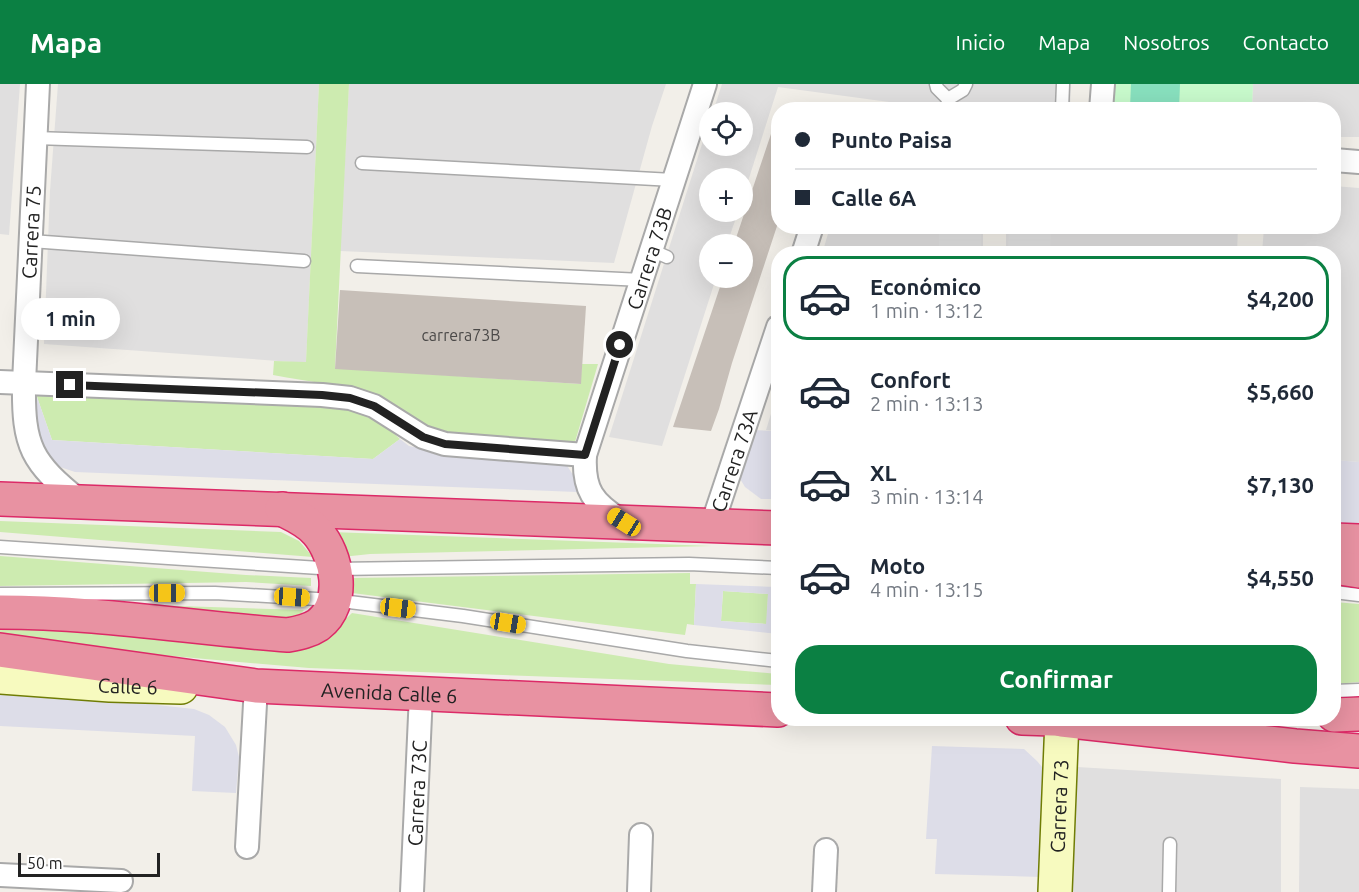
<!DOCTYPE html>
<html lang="es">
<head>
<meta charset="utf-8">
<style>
  :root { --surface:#fff; --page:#f2f2f3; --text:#1f2937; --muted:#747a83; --line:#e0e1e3; --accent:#0b8043 }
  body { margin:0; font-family:Ubuntu,sans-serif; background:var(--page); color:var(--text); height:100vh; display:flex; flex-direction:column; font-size:22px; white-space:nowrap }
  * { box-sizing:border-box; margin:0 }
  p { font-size:20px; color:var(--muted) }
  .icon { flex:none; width:33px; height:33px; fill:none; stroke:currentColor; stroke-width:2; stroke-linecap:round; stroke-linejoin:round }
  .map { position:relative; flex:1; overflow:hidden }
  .drawer { position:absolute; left:771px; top:162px; width:570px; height:480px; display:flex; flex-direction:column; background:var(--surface); border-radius:24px; box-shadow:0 6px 24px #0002 }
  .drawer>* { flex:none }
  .top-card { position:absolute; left:771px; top:18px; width:570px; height:132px; border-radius:24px; box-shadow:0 6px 24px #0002; display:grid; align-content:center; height:132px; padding:0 24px; background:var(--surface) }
  .tools { position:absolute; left:699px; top:18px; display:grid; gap:12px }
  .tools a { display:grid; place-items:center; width:54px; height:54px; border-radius:50%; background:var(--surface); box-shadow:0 6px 24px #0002; font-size:30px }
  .scale { position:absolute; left:18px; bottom:15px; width:142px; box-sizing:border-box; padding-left:6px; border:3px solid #222; border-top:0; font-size:16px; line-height:21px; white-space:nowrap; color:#222; -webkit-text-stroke:4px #fff; paint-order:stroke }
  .end { position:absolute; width:27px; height:27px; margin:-14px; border:8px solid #222; background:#fff; box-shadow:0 0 0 3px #fff }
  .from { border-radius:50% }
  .bubble { position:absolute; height:42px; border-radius:21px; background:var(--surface); box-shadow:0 6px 24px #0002; font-size:20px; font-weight:700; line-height:42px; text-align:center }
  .car { position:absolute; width:18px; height:36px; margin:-18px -9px; border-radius:8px; box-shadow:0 0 4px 2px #0007; background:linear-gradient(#f5c518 24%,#345 0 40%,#f5c518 0 76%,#345 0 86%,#f5c518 0) }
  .top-card b { display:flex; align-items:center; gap:21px; height:57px; font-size:22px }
  .top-card b+b { border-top:2px solid var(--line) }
  .top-card i { width:15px; height:15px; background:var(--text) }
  ul { padding:10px 0 0; list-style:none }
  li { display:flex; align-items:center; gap:18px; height:84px; margin:0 12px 9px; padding:0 12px; border:3px solid transparent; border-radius:24px }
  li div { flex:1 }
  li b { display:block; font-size:22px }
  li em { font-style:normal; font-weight:700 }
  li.on { border-color:var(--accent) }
  li>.icon { width:54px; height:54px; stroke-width:1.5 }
  .button { display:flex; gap:12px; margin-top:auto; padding:12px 24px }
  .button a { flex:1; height:69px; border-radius:24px; background:var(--accent); color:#fff; font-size:24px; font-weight:700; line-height:69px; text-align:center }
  header { display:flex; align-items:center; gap:36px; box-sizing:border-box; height:84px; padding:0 30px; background:var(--accent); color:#fff }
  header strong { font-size:28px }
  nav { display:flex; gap:33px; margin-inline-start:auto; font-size:21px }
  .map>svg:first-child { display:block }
</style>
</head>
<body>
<header>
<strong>Mapa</strong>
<nav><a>Inicio</a><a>Mapa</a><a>Nosotros</a><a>Contacto</a></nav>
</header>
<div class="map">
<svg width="1359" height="808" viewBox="0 0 1359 808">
  <rect width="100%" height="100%" fill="#f2efe9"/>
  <g fill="#e0dfdf">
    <polygon points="0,0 20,0 9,151 0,150"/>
    <polygon points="58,0 319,0 306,279 44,260 50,107"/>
    <polygon points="349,0 666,0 652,42 614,179 340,167"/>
    <polygon points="722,0 1071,0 1070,24 1068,26 941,25 778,3 743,113 742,94 710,94 710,128 738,128 727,160 710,160 710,194 716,194 662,362 609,353 709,38 710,62 742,62 742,28 713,28"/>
    <polygon points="1253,0 1359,0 1359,53 1334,53 1334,26 1252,25"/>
    <polygon points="1334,102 1359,104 1359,378 1334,376 1334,170 1262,169 1264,143 1334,142"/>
    <polygon points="830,143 983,143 983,169 822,170"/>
    <polygon points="1006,143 1238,143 1237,169 1006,169"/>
    <polygon points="778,307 778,347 766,346"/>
    <polygon points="1077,683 1281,695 1281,808 1069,808"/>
    <polygon points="1300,703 1359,705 1359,808 1299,808"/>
  </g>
  <g fill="#cdebb0">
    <path d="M319 0H349L335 284 580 300 582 280H598L575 358 460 352C445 349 429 346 416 337 405 330 395 319 382 314 348 301 309 298 273 291L274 277 306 278Z"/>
    <path d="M36 310 327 321C356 327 378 334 400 355L373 375 52 356Z"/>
    <polygon points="0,437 281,448 299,457 313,473 0,448"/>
    <polygon points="331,448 712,462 370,470 342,473"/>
    <polygon points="0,472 246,491 311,494 311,502 246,498 0,502"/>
    <polygon points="690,489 690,500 696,500 694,541 687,540 685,551 352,509 351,494"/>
    <polygon points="723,507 768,510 767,540 721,537"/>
    <polygon points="1334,518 1359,520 1359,598 1334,600"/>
    <polygon points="118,520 304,526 299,532 292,537"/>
    <polygon points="352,529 669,580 778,590 778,601 309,584 160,571 0,550 0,539 330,550"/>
  </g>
  <polygon fill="#c8facc" points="1115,0 1253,0 1252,25 1113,26"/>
  <polygon fill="#88e0be" points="1131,0 1180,0 1179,25 1130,25"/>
  <g fill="#e2e2e2">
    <rect x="939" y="143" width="42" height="26"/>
    <polygon points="1009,143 1051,143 1050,169 1008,169"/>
  </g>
  <g fill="#dddde8" fill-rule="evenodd">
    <polygon points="36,310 52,356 373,375 400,355 409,362 439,368 566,380 575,394 577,408 75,388 60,383 43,364 38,351"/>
    <polygon points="751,346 778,347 778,415 761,415 745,403 739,393"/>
    <polygon points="1334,376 1359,378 1359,443 1334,442"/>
    <path d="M696 500 778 503V550L694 541ZM723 507 768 510 766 540 721 537Z"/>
    <polygon points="0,604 194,625 209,631 225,643 236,661 239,673 236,709 192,707 195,652 0,642"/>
    <polygon points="932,662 1024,665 1037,677 1047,689 1042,793 935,790 937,755 926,755"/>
  </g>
  <g fill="#c7bfb8">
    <polygon points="776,35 778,36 778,139 732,279 719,325 711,347 673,343 723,194 742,194 742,160 734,160"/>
    <polygon points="340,206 586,222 581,300 335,285"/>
  </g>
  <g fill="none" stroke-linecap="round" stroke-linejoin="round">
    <defs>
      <g id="lane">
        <polyline points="936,0 937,4 948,15 947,26"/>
        <polyline points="948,15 963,6 966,0"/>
        <polyline points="1062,26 1063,0"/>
        <polyline points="35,54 307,63"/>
        <polyline points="362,79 673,96"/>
        <polyline points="31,157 304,177"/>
        <polyline points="651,166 667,173"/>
        <polyline points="357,182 642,196"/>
        <polyline points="0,463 335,485 689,480 778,484"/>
        <polyline points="1334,508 1359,511"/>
        <polyline points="0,510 215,509 333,516 463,532 687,567 778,577"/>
        <polyline points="1334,607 1359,606"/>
        <polyline points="1169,808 1170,760"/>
      </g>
      <g id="street">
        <path d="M38 0 24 299C23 363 31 378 81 418"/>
        <polyline points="1101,26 1103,0"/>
        <polyline points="1334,76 1359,78"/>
        <polyline points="803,170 812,142"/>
        <polyline points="0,298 322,311 350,314 374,322 423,353 445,360 585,371"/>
        <path id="s1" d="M622 437C593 419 583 406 585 371L705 0"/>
        <path id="s2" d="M712 441 778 243"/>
        <polyline points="247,763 256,602"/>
        <polyline points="0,791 121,797"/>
        <path id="s3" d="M412 808 421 610"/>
        <polyline points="639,808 641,751"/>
        <polyline points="824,808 826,766"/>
      </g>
      <g id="secondary">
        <path id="s4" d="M0 593 110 601 181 603"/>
        <path id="s5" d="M1055 808 1062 636"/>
      </g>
      <g id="highway">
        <polyline points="0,415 778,444"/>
        <polyline points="1334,456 1359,457"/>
        <polyline points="1334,483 1359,487"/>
        <path d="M0 528C97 528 192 544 288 551 299 549 309 547 318 541 347 519 337 471 317 448 308 437 294 431 282 425"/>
        <path id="s6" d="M0 566 256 602 778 626"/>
        <polyline points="1334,631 1359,630"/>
        <polyline points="1022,634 1084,636"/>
        <polyline points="1062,636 1295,662 1359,667"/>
      </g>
    </defs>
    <use href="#lane" stroke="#a9a9a9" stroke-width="15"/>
    <use href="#street" stroke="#a9a9a9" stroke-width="26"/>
    <use href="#secondary" stroke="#707d05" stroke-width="36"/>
    <use href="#highway" stroke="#dc2a67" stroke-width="36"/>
    <use href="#lane" stroke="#fff" stroke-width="12"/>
    <use href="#street" stroke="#fff" stroke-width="22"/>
    <use href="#secondary" stroke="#f7fabf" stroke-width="33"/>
    <use href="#highway" stroke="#e892a2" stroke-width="33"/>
  </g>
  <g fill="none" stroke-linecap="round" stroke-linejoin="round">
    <polyline stroke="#222" stroke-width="8" points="70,301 322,311 350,314 374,322 423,353 445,360 585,371 620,261"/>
  </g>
  <g text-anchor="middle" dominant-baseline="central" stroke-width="6" stroke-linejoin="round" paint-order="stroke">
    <g font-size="16" fill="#4b4948">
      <text x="461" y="251">carrera73B</text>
    </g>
    <g font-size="20" fill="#222" stroke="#fff">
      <text transform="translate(31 148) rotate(-87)">Carrera 75</text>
      <text stroke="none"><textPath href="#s1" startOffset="288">Carrera 73B</textPath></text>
      <text stroke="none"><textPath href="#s2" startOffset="68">Carrera 73A</textPath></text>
      <text stroke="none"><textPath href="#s4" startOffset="128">Calle 6</textPath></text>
      <text stroke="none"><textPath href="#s6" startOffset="392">Avenida Calle 6</textPath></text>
      <text stroke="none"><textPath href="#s3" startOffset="99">Carrera 73C</textPath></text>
      <text stroke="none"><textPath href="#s5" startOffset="86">Carrera 73</textPath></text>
    </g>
  </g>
</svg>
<div class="tools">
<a><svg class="icon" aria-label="locate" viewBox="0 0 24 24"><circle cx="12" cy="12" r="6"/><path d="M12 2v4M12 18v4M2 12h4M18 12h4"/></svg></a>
<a>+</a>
<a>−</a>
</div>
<div class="scale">50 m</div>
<i class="end from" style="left:620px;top:261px"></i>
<i class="end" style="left:70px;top:301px"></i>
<div class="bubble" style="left:21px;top:214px;width:99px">1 min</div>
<i class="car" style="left:624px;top:438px;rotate:302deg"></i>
<i class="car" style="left:167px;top:509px;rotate:90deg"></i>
<i class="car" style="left:292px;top:513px;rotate:94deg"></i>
<i class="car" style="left:398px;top:524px;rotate:97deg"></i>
<i class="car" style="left:508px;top:539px;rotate:99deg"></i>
<div class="top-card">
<b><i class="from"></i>Punto Paisa</b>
<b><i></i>Calle 6A</b>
</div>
<section class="drawer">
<ul>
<li class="on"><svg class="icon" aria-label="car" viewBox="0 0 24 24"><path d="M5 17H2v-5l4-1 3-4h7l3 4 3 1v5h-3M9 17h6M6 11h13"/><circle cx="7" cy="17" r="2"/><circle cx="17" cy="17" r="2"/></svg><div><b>Económico</b><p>1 min · 13:12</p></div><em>$4,200</em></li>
<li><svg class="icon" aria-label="car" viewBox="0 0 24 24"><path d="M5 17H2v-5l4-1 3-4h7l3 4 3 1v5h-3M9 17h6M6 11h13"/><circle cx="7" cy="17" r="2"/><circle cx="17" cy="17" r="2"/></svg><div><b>Confort</b><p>2 min · 13:13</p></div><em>$5,660</em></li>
<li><svg class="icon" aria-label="car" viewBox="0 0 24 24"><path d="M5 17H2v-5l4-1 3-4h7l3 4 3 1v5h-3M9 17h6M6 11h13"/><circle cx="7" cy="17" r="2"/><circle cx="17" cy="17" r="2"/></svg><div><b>XL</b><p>3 min · 13:14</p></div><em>$7,130</em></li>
<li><svg class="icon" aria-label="car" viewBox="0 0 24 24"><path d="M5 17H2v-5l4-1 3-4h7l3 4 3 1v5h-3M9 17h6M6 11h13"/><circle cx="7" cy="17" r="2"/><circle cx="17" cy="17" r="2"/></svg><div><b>Moto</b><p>4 min · 13:15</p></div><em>$4,550</em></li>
</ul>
<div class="button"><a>Confirmar</a></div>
</section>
</div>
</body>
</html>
